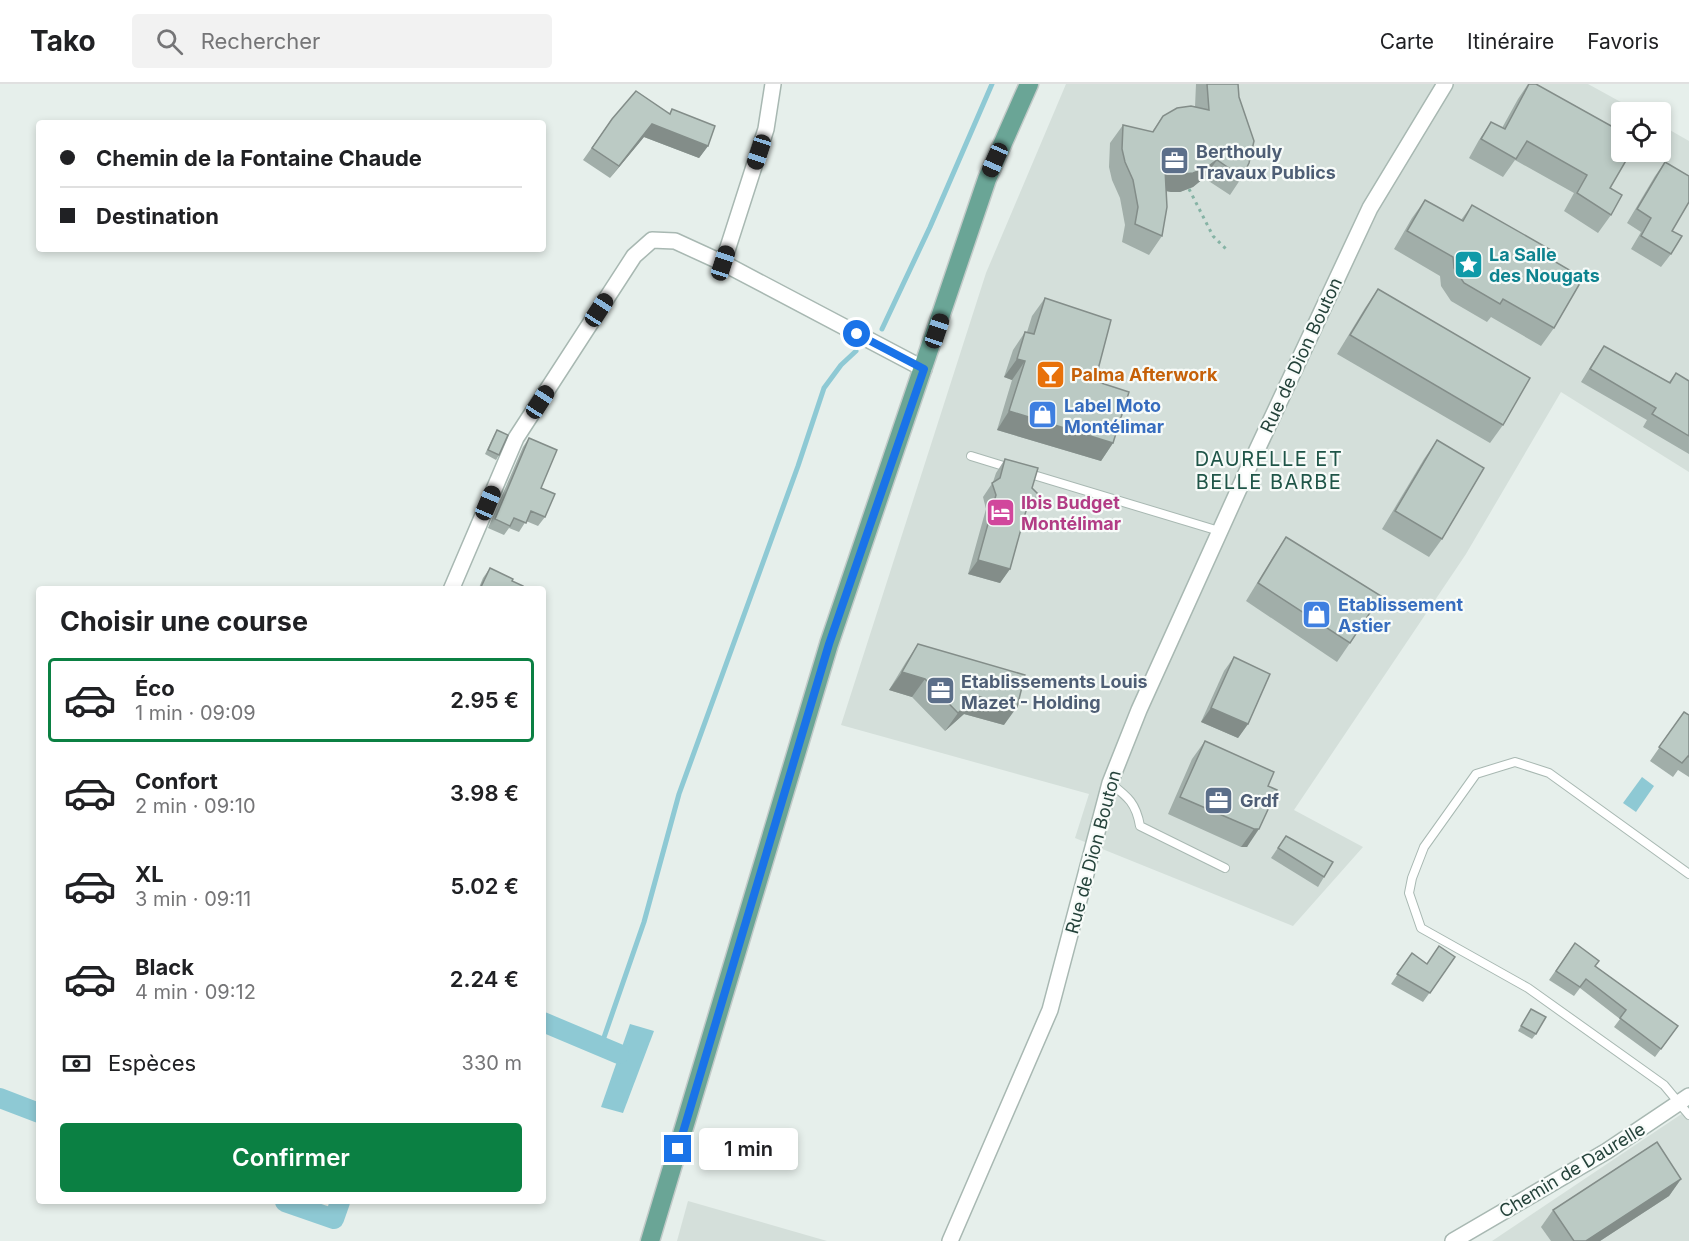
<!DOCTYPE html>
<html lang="fr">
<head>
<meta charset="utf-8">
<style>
  :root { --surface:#fff; --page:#f2f2f2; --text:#202124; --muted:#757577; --line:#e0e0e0; --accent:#0b8043 }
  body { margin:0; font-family:Inter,sans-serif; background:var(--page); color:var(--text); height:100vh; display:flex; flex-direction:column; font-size:22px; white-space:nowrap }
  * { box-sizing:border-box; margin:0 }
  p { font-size:20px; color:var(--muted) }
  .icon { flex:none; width:33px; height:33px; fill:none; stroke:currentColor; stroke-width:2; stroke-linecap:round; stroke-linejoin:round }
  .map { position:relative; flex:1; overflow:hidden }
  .panel { position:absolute; left:36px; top:502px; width:510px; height:618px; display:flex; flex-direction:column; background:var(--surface); border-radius:6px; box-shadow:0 3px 9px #0003 }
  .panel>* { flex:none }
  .banner { position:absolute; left:36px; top:36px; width:510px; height:132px; border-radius:6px; box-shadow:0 3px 9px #0003; display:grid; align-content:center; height:132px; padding:0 24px; background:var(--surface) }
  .controls { position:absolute; left:1611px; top:18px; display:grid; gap:12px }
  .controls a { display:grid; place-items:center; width:60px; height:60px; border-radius:6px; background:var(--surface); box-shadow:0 3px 9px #0003; font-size:30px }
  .end { position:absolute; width:27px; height:27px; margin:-14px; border:8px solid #1a73e8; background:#fff; box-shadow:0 0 0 3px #fff }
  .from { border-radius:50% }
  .bubble { position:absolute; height:42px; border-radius:6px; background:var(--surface); box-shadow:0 3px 9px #0003; font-size:20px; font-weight:600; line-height:42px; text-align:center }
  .car { position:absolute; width:18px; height:36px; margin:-18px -9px; border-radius:8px; box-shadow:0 0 4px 2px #0007; background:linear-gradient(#222 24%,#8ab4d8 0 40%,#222 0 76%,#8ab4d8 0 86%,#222 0) }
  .banner b { display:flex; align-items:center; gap:21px; height:57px; font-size:22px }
  .banner b+b { border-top:2px solid var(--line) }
  .banner i { width:15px; height:15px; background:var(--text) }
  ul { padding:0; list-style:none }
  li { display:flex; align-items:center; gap:18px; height:84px; margin:0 12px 9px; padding:0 12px; border:3px solid transparent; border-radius:6px }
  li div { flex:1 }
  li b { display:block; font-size:22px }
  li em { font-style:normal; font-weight:600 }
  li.on { border-color:var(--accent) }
  li>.icon { width:54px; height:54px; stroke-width:1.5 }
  h2 { padding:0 24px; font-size:27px; line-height:72px }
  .pay { display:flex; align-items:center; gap:15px; height:66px; padding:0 24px; font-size:22px }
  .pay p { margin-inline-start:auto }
  .primary-button { display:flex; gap:12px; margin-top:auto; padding:12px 24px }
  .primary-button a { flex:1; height:69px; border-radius:6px; background:var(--accent); color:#fff; font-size:24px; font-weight:600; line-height:69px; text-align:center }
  header { display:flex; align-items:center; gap:36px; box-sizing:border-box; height:84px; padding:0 30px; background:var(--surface); border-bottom:2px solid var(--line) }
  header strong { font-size:28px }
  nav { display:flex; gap:33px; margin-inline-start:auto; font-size:21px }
  .search { width:420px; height:54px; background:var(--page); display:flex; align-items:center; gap:15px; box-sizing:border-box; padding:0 21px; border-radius:6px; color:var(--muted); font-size:22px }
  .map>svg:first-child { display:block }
</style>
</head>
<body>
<header>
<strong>Tako</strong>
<div class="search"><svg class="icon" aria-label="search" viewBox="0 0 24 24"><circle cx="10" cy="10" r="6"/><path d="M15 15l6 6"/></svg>Rechercher</div>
<nav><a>Carte</a><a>Itinéraire</a><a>Favoris</a></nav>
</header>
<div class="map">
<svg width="1689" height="1157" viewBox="0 0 1689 1157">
  <rect width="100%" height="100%" fill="#e6efeb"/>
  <g fill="#d4dfda">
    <polygon points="1066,0 1588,0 1639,28 1622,28 1622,68 1660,68 1661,41 1689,57 1689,388 1561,308 1466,470 1294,726 1363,763 1293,842 1075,754 1089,710 841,641 986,189"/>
    <polygon points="1689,1025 1689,1157 1492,1157"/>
    <polygon points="688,1117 827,1157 677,1157"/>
  </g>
  <g fill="#8ec9d4">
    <polygon points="1642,693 1654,702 1636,728 1623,719"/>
    <polygon points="630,940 654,947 623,1029 601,1023"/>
  </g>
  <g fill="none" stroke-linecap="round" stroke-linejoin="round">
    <g stroke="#8ec9d4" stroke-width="5">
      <polyline points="882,245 930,143 992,0"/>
      <polyline points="601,962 644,838 679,710 798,382 824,304 841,281 856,267"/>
    </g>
    <g stroke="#8ec9d4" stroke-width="20">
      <polyline points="543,938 619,970"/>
      <polyline points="0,1014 39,1029"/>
      <polyline points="285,1118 334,1135 340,1118"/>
    </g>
    <defs>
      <g id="lane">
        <polyline points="971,372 1010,384"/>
        <polyline points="1027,389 1219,447"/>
        <path d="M1110 699C1128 713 1136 719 1140 742L1225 784"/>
        <polyline points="1689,790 1549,689 1515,678 1476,690 1424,763 1412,794 1409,809 1421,844 1528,904 1664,1001 1689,1031"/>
      </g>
      <g id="street">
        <polyline points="723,179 766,45 773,0"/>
        <polyline points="451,506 516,354 634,172 652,156 675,157 723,179 924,285"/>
        <polyline points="950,1157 1050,926 1110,699 1139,626 1248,385 1370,124 1445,0"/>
        <polyline points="1453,1157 1607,1067 1689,1012"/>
      </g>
      <polyline id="primary" points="650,1157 829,560 987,95 1029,0"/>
    </defs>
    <use href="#lane" stroke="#a8b8b2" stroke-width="10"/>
    <use href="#street" stroke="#a8b8b2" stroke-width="18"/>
    <use href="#primary" stroke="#c2cac8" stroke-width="21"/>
    <polyline stroke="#86b3a5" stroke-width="3" stroke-dasharray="3 4.5" stroke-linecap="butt" points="1189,105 1213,152 1227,166"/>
    <use href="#lane" stroke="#fff" stroke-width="8"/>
    <use href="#street" stroke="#fff" stroke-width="15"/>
    <use href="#primary" stroke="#6aa596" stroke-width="18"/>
  </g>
  <g fill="#a1aea9">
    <polygon points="1196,0 1238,0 1242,93 1230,111 1204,94 1193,103 1180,108 1171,108 1166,107 1162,152 1149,171 1122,158 1125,141 1120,114 1112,96 1109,83 1110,59 1123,41 1152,48 1163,32 1195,23"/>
    <polygon points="1528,0 1536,0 1610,104 1611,131 1598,149 1564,127 1574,109 1515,76 1503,93 1469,74 1479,56 1491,38 1502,44 1518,15"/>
    <polygon points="672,25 708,62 699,74 644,53 610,94 583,76 612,35 669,30"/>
    <polygon points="1665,78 1672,147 1671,170 1661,183 1631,165 1641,148 1627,139 1655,92"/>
    <polygon points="1425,116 1461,136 1472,121 1547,173 1554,244 1541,262 1491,233 1487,238 1451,217 1441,202 1440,192 1394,165 1412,134"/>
    <polygon points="1378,205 1503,341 1490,359 1337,270 1365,224"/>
    <polygon points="1045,214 1095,297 1113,359 1101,377 997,346 1012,296 1004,293 1013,266 1025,248 1027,248 1032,232"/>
    <polygon points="1604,262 1669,298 1676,289 1689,297 1689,370 1643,343 1647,336 1581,298 1595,275"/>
    <polygon points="497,346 499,371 496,376 485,370 494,351"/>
    <polygon points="529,354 541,404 545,433 538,442 526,437 519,448 509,444 504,451 488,444 523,363"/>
    <polygon points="1437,356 1442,455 1429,473 1382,445 1424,375"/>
    <polygon points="1005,375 1032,404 1030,426 1026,427 1010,485 1000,499 968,490 986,425 983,413 993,398 996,389"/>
    <polygon points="1286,453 1350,559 1337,578 1246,517 1274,471"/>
    <polygon points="490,484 512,497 522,506 478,506 483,494"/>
    <polygon points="918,560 1004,641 964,630 945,647 912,613 889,606 906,578"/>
    <polygon points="1234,573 1248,640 1238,654 1201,638 1224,587"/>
    <polygon points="1684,628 1689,631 1689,693 1678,686 1673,693 1650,677"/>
    <polygon points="1205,657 1268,702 1277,706 1247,763 1241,763 1168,730 1192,675"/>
    <polygon points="1286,752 1324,793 1318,803 1271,774"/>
    <polygon points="1575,859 1595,882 1678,942 1655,973 1614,943 1620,935 1580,904 1574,912 1549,896"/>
    <polygon points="1412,869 1427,880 1455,873 1423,918 1391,900"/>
    <polygon points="1531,925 1536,950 1532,955 1518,947"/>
    <polygon points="1681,1095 1669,1112 1600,1157 1551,1157 1541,1143 1553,1126"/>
  </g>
  <g fill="#838d89">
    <polygon points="652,40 708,62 699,74 644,53 610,94"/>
    <polygon points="1217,76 1204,94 1193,103 1180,108 1171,108 1152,104 1165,85"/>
    <polygon points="1017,275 1025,277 1012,296 1004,293"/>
    <polygon points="1009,327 1113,359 1101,377 997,346"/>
    <polygon points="1040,412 1030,426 1019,430 1029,416"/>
    <polygon points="978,476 1010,485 1000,499 968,490"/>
    <polygon points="902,588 925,595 912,613 889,606"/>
    <polygon points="977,612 1017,623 1004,641 964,630 945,647 958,629"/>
    <polygon points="1211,624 1248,640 1238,654 1201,638"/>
    <polygon points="1254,745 1259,745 1247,763 1241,763"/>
    <polygon points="1681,1095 1669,1112 1600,1157 1586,1157"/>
  </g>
  <g fill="#bbcac4" stroke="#838d89" stroke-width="1.5">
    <polygon points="1207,0 1238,0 1239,13 1254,57 1249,79 1242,93 1217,76 1206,84 1193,89 1184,90 1165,85 1167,123 1162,152 1135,140 1138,123 1133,96 1125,78 1122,65 1123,41 1153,48 1163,32 1177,24 1191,22 1209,26"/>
    <polygon points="1529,0 1536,0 1622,48 1622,68 1631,68 1610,104 1622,111 1611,131 1577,109 1587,91 1527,57 1516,75 1481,55 1491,38 1505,45"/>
    <polygon points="636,7 670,30 672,25 715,42 708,62 652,40 619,82 592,64 612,35"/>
    <polygon points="1665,78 1689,92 1689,118 1672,147 1682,152 1671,170 1641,152 1651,134 1637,125"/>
    <polygon points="1425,116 1463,137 1472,121 1551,166 1547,173 1583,194 1554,244 1503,215 1500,220 1464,199 1454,184 1453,173 1407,147"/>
    <polygon points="1378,205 1530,294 1503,341 1350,251"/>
    <polygon points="1045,214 1111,236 1095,297 1129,308 1113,359 1009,327 1025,277 1017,275 1025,248 1034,250"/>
    <polygon points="1604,262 1670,299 1676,289 1689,297 1689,352 1652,330 1656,324 1590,285"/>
    <polygon points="497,346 508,351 499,371 488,366"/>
    <polygon points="529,354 557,366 541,404 555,410 545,433 531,427 526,439 514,434 510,442 495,435"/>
    <polygon points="1437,356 1484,384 1442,455 1395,427"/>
    <polygon points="1005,375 1038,384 1032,404 1040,412 1029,416 1010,485 978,476 996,411 992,399 1000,394"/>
    <polygon points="1286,453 1381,512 1350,559 1258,499"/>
    <polygon points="490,484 513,495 512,497 523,502 522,506 486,506 481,503"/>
    <polygon points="918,560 1025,591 1017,623 977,612 958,629 925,595 902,588"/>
    <polygon points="1234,573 1270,590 1248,640 1211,624"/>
    <polygon points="1684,628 1689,631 1689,673 1688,672 1682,679 1659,663"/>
    <polygon points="1205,657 1274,688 1268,702 1277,706 1259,745 1254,745 1180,713"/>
    <polygon points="1286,752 1333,778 1324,793 1278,764"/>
    <polygon points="1575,859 1599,877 1595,882 1678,942 1661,965 1620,934 1626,926 1586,895 1580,903 1556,887"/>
    <polygon points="1439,862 1455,873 1430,909 1397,890 1412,869 1427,880"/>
    <polygon points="1531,925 1546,933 1536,950 1521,942"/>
    <polygon points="1657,1058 1681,1095 1586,1157 1574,1157 1553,1126"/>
  </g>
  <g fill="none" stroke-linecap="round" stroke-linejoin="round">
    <polyline stroke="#1a73e8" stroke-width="8" points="678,1065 829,560 924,285 857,250"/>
  </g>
  <defs>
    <symbol id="office-square" viewBox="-11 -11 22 22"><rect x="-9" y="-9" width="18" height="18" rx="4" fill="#5c6f8a" stroke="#f7fbf9"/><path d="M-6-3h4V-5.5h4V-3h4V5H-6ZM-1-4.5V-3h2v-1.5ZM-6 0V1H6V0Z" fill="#fff"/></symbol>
    <symbol id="sight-square" viewBox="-11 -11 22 22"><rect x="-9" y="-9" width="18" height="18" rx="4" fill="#0f9aa8" stroke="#f7fbf9"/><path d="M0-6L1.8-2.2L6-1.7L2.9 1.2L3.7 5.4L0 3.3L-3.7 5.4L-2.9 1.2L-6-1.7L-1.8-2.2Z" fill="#fff"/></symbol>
    <symbol id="bar-square" viewBox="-11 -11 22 22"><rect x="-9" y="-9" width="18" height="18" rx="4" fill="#e8710a" stroke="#f7fbf9"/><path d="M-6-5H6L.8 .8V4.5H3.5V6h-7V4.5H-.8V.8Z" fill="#fff"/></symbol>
    <symbol id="shop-square" viewBox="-11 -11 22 22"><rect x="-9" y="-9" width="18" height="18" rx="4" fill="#3f7fe0" stroke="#f7fbf9"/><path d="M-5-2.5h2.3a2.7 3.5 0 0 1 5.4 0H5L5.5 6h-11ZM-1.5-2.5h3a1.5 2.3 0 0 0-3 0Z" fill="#fff"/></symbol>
    <symbol id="hotel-square" viewBox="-11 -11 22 22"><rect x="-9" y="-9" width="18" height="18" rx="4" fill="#d1479c" stroke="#f7fbf9"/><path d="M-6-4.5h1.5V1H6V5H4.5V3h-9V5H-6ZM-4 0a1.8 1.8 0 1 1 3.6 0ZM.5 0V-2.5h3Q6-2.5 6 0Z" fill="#fff"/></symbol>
  </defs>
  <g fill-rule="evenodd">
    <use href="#office-square" x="1158" y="60" width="33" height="33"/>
    <use href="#sight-square" x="1452" y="164" width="33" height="33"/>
    <use href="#bar-square" x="1034" y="274" width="33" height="33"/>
    <use href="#shop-square" x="1026" y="314" width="33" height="33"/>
    <use href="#hotel-square" x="984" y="412" width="33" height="33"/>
    <use href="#shop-square" x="1300" y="514" width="33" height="33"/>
    <use href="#office-square" x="924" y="590" width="33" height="33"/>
    <use href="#office-square" x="1202" y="700" width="33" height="33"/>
  </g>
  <g text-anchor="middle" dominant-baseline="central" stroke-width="4.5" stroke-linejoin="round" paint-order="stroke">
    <g font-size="18" font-weight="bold" fill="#4e5e75" stroke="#f7fbf9" text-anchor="start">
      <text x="1196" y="67">Berthouly<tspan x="1196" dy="21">Travaux Publics</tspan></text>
      <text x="961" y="597">Etablissements Louis<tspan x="961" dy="21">Mazet - Holding</tspan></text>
      <text x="1240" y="716">Grdf</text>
    </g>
    <g font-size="18" font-weight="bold" fill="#0d838f" stroke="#f7fbf9" text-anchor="start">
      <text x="1489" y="170">La Salle<tspan x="1489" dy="21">des Nougats</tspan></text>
    </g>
    <g font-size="18" fill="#24423a" stroke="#f7fbf9">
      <text transform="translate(1301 271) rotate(-65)">Rue de Dion Bouton</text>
      <text transform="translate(1093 768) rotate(-75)">Rue de Dion Bouton</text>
      <text transform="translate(1572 1086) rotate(-31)">Chemin de Daurelle</text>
    </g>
    <g font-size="18" font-weight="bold" fill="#c56008" stroke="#f7fbf9" text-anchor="start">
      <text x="1071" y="290">Palma Afterwork</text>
    </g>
    <g font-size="18" font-weight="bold" fill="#366cbe" stroke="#f7fbf9" text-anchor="start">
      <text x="1064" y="321">Label Moto<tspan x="1064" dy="21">Montélimar</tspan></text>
      <text x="1338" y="520">Etablissement<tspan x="1338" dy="21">Astier</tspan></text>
    </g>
    <g font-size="18" font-weight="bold" fill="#b23c85" stroke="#f7fbf9" text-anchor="start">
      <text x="1021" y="418">Ibis Budget<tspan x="1021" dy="21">Montélimar</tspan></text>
    </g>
    <g font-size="20" letter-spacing="1.5" fill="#1f5548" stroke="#f7fbf9">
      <text x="1269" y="375">DAURELLE ET<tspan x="1269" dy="23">BELLE BARBE</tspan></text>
    </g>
  </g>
</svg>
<div class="controls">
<a><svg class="icon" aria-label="locate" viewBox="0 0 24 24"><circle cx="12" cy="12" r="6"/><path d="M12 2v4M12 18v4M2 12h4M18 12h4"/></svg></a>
</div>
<i class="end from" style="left:857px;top:250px"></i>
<i class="end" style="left:678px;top:1065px"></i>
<div class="bubble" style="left:699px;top:1044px;width:99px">1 min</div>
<i class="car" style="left:759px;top:68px;rotate:198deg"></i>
<i class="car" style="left:995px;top:76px;rotate:204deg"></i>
<i class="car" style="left:723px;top:179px;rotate:18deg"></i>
<i class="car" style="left:599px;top:226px;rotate:33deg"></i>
<i class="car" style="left:937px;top:247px;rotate:19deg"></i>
<i class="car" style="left:540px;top:318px;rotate:33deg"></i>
<i class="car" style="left:488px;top:419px;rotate:23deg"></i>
<div class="banner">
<b><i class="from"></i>Chemin de la Fontaine Chaude</b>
<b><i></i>Destination</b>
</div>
<section class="panel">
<h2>Choisir une course</h2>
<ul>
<li class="on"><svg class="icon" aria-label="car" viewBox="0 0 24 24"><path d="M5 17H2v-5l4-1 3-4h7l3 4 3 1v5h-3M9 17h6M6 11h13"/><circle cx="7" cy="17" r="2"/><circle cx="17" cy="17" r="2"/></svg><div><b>Éco</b><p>1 min · 09:09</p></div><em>2.95 €</em></li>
<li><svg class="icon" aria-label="car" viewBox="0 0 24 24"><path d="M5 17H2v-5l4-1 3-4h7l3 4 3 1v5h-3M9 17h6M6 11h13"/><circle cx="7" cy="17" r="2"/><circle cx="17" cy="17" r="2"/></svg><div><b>Confort</b><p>2 min · 09:10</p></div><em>3.98 €</em></li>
<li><svg class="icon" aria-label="car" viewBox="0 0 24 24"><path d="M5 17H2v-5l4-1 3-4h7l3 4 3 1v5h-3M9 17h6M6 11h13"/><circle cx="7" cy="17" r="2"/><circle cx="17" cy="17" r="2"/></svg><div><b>XL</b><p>3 min · 09:11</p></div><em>5.02 €</em></li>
<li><svg class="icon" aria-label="car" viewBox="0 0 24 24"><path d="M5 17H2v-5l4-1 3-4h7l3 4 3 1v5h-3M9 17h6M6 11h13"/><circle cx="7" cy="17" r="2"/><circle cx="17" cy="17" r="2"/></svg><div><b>Black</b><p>4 min · 09:12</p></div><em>2.24 €</em></li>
</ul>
<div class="pay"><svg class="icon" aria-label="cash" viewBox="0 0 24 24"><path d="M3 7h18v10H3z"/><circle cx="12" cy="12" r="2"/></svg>Espèces<p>330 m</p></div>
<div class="primary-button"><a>Confirmer</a></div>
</section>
</div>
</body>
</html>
